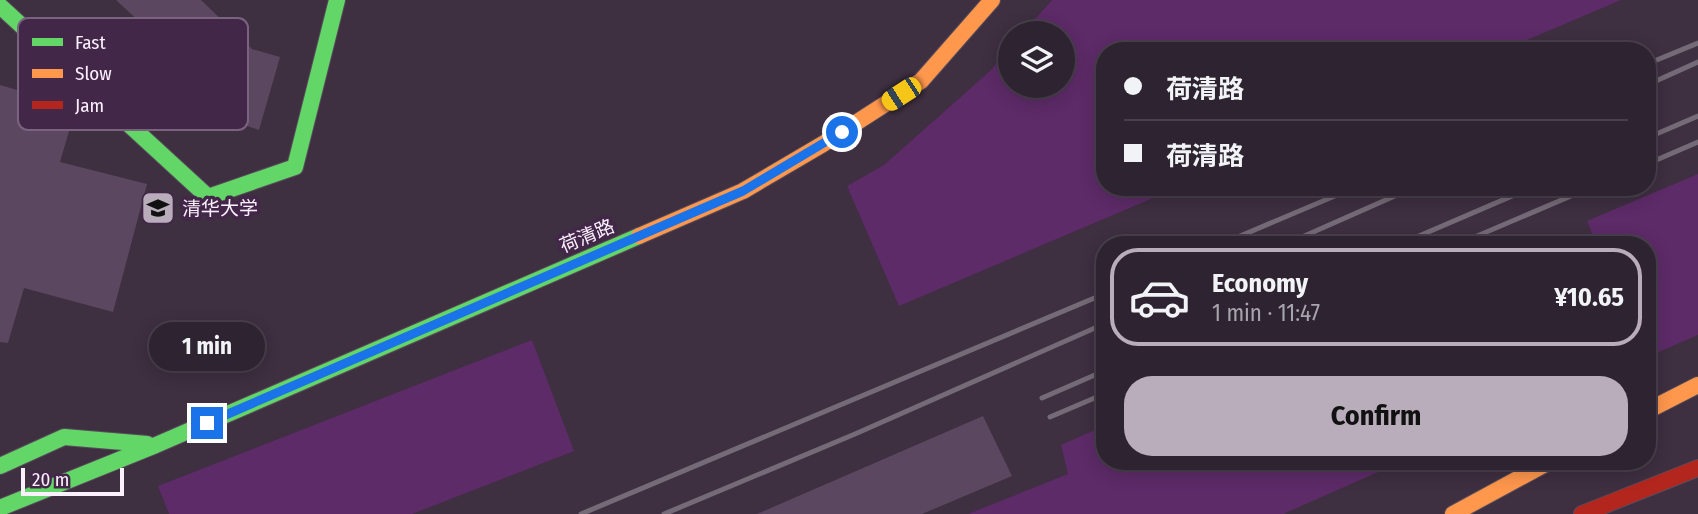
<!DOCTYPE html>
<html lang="en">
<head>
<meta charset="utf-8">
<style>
  :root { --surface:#2e2331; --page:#362b39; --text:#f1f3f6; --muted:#a7a4ab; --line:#49404d; --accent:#b9acbb }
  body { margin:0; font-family:"Fira Sans Condensed","Noto Sans SC",sans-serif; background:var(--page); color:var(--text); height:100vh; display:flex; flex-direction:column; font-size:26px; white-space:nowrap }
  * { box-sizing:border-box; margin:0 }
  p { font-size:23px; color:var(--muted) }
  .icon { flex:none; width:38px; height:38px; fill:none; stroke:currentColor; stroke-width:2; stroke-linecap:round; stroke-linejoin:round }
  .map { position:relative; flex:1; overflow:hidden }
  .sheet { position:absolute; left:1096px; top:236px; width:560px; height:234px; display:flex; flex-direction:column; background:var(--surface); border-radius:28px; box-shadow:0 4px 18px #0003,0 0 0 2px var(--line) }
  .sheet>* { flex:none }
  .top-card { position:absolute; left:1096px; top:42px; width:560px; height:154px; border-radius:28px; box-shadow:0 4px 18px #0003,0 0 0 2px var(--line); display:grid; align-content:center; height:154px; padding:0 28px; background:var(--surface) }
  .controls { position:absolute; left:998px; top:21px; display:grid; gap:14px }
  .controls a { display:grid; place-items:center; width:77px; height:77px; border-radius:50%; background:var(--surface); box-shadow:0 4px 18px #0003,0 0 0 2px var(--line); font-size:35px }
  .scale { position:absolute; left:21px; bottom:18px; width:103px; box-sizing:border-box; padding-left:7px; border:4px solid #fbf0fd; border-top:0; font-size:19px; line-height:24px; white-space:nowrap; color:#fbf0fd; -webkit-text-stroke:5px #432749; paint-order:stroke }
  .end { position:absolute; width:32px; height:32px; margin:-16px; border:9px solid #1a73e8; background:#fff; box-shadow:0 0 0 4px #fff }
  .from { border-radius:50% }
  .bubble { position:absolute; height:49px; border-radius:24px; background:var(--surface); box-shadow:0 4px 18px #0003,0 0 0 2px var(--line); font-size:23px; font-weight:700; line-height:49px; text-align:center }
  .car { position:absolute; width:21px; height:42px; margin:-21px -10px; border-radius:9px; box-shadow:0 0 5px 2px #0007; background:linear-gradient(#f5c518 24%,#345 0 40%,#f5c518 0 76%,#345 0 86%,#f5c518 0) }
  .top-card b { display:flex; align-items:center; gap:24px; height:66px; font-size:26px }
  .top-card b+b { border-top:2px solid var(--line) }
  .top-card i { width:18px; height:18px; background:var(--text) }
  ul { padding:12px 0 0; list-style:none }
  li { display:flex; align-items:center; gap:21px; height:98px; margin:0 14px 10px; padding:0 14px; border:4px solid transparent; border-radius:28px }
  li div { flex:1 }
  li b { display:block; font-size:26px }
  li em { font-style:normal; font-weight:700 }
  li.on { border-color:var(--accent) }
  li>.icon { width:63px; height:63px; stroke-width:1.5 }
  .cta { display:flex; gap:14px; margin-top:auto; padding:14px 28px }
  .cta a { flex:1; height:80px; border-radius:28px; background:var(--accent); color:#111; font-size:28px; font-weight:700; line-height:80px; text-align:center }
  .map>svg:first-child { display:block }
</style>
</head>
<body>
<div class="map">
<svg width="1698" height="514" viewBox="0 0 1698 514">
  <rect width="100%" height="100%" fill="#3e2f41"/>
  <g fill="#5d2b68">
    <polygon points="1052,0 1621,0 1501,51 1104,51 1104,187 1179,187 899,306 847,186 884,165 990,71 1010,48 1010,86 1062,86 1062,33 1023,33"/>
    <polygon points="1698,174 1698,335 1647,357 1647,245 1597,245 1587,221"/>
    <polygon points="532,340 574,451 412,514 169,514 158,486"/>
    <polygon points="1104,426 1104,462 1401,462 1283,514 968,514 1068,474 1061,445"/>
  </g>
  <g fill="#5b4860">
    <polygon points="116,0 201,0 252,49 280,57 259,130 198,109 208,85"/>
    <polygon points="0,85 76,107 60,162 147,184 113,312 24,288 8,343 0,342"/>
    <polygon points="983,416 1012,476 922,514 757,514"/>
  </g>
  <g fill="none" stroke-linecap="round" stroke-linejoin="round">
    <defs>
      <g id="fast">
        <polyline points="0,6 208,197 295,167 337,0"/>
        <polyline points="0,466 64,437 147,444"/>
        <polyline points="0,508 156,445 639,236"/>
      </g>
      <g id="slow">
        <polyline points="639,236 743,191 823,144 921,81 992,0"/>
        <polyline points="1647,411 1698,385"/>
        <polyline points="1453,514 1549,462"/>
      </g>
      <polyline id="jam" points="1582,514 1698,468"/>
    </defs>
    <use href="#fast" stroke="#584c5a" stroke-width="18"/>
    <use href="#slow" stroke="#584c5a" stroke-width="18"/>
    <use href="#jam" stroke="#584c5a" stroke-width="18"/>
    <use href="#fast" stroke="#63d668" stroke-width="16"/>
    <use href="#slow" stroke="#ff974d" stroke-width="16"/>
    <use href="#jam" stroke="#b3261e" stroke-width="16"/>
    <g stroke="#756a77" stroke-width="5">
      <polyline points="1647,64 1698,43"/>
      <polyline points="1647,85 1698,62"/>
      <polyline points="1647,138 1698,116"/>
      <polyline points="1647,164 1698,142"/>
      <polyline points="1219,245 1356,187"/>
      <polyline points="1284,245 1415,187"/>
      <polyline points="1398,245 1533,187"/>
      <polyline points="1456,245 1592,187"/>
      <polyline points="1042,398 1104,371"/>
      <polyline points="1050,417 1104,394"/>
      <polyline points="581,514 1104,294"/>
      <polyline points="664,514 855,434 1104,324"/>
    </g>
  </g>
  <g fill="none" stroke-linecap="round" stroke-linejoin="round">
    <polyline stroke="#1a73e8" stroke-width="9" points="207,423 743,191 842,132"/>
  </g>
  <defs>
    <symbol id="university-square" viewBox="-11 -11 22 22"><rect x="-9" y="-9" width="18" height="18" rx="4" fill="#b9acbb" stroke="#432749"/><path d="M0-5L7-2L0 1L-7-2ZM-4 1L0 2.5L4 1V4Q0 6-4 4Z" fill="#111"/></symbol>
  </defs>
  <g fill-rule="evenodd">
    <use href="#university-square" x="139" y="189" width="38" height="38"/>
  </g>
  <g text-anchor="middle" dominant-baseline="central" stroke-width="7" stroke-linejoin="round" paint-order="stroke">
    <g font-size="19" fill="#fbf0fd" stroke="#432749" text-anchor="start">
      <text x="182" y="208">清华大学</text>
    </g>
    <g font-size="19" fill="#fbf0fd" stroke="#432749">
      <text transform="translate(587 236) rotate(-23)">荷清路</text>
    </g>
  </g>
  <rect x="18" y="18" width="230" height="112" rx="10" fill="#432749" stroke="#7a637f" stroke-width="2"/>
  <rect x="32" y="38" width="31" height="8" fill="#63d668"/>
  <rect x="32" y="69" width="31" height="9" fill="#ff974d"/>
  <rect x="32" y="101" width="31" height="8" fill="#b3261e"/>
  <g font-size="19" fill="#fbf0fd">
    <text x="75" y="49">Fast</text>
    <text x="75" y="80">Slow</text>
    <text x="75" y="112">Jam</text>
  </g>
</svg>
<div class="controls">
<a><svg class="icon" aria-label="layers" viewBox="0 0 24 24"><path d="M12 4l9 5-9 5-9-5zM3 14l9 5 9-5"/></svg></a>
</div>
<div class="scale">20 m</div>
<i class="end from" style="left:842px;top:132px"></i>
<i class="end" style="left:207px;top:423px"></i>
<div class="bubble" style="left:149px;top:322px;width:116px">1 min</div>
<i class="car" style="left:901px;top:94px;rotate:237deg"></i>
<div class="top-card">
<b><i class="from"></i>荷清路</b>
<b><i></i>荷清路</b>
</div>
<section class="sheet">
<ul>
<li class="on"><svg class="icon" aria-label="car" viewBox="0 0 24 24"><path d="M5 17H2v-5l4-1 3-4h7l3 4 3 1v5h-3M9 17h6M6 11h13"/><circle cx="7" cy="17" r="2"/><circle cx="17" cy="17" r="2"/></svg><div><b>Economy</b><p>1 min · 11:47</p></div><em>¥10.65</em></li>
</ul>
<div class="cta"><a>Confirm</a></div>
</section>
</div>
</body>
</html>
